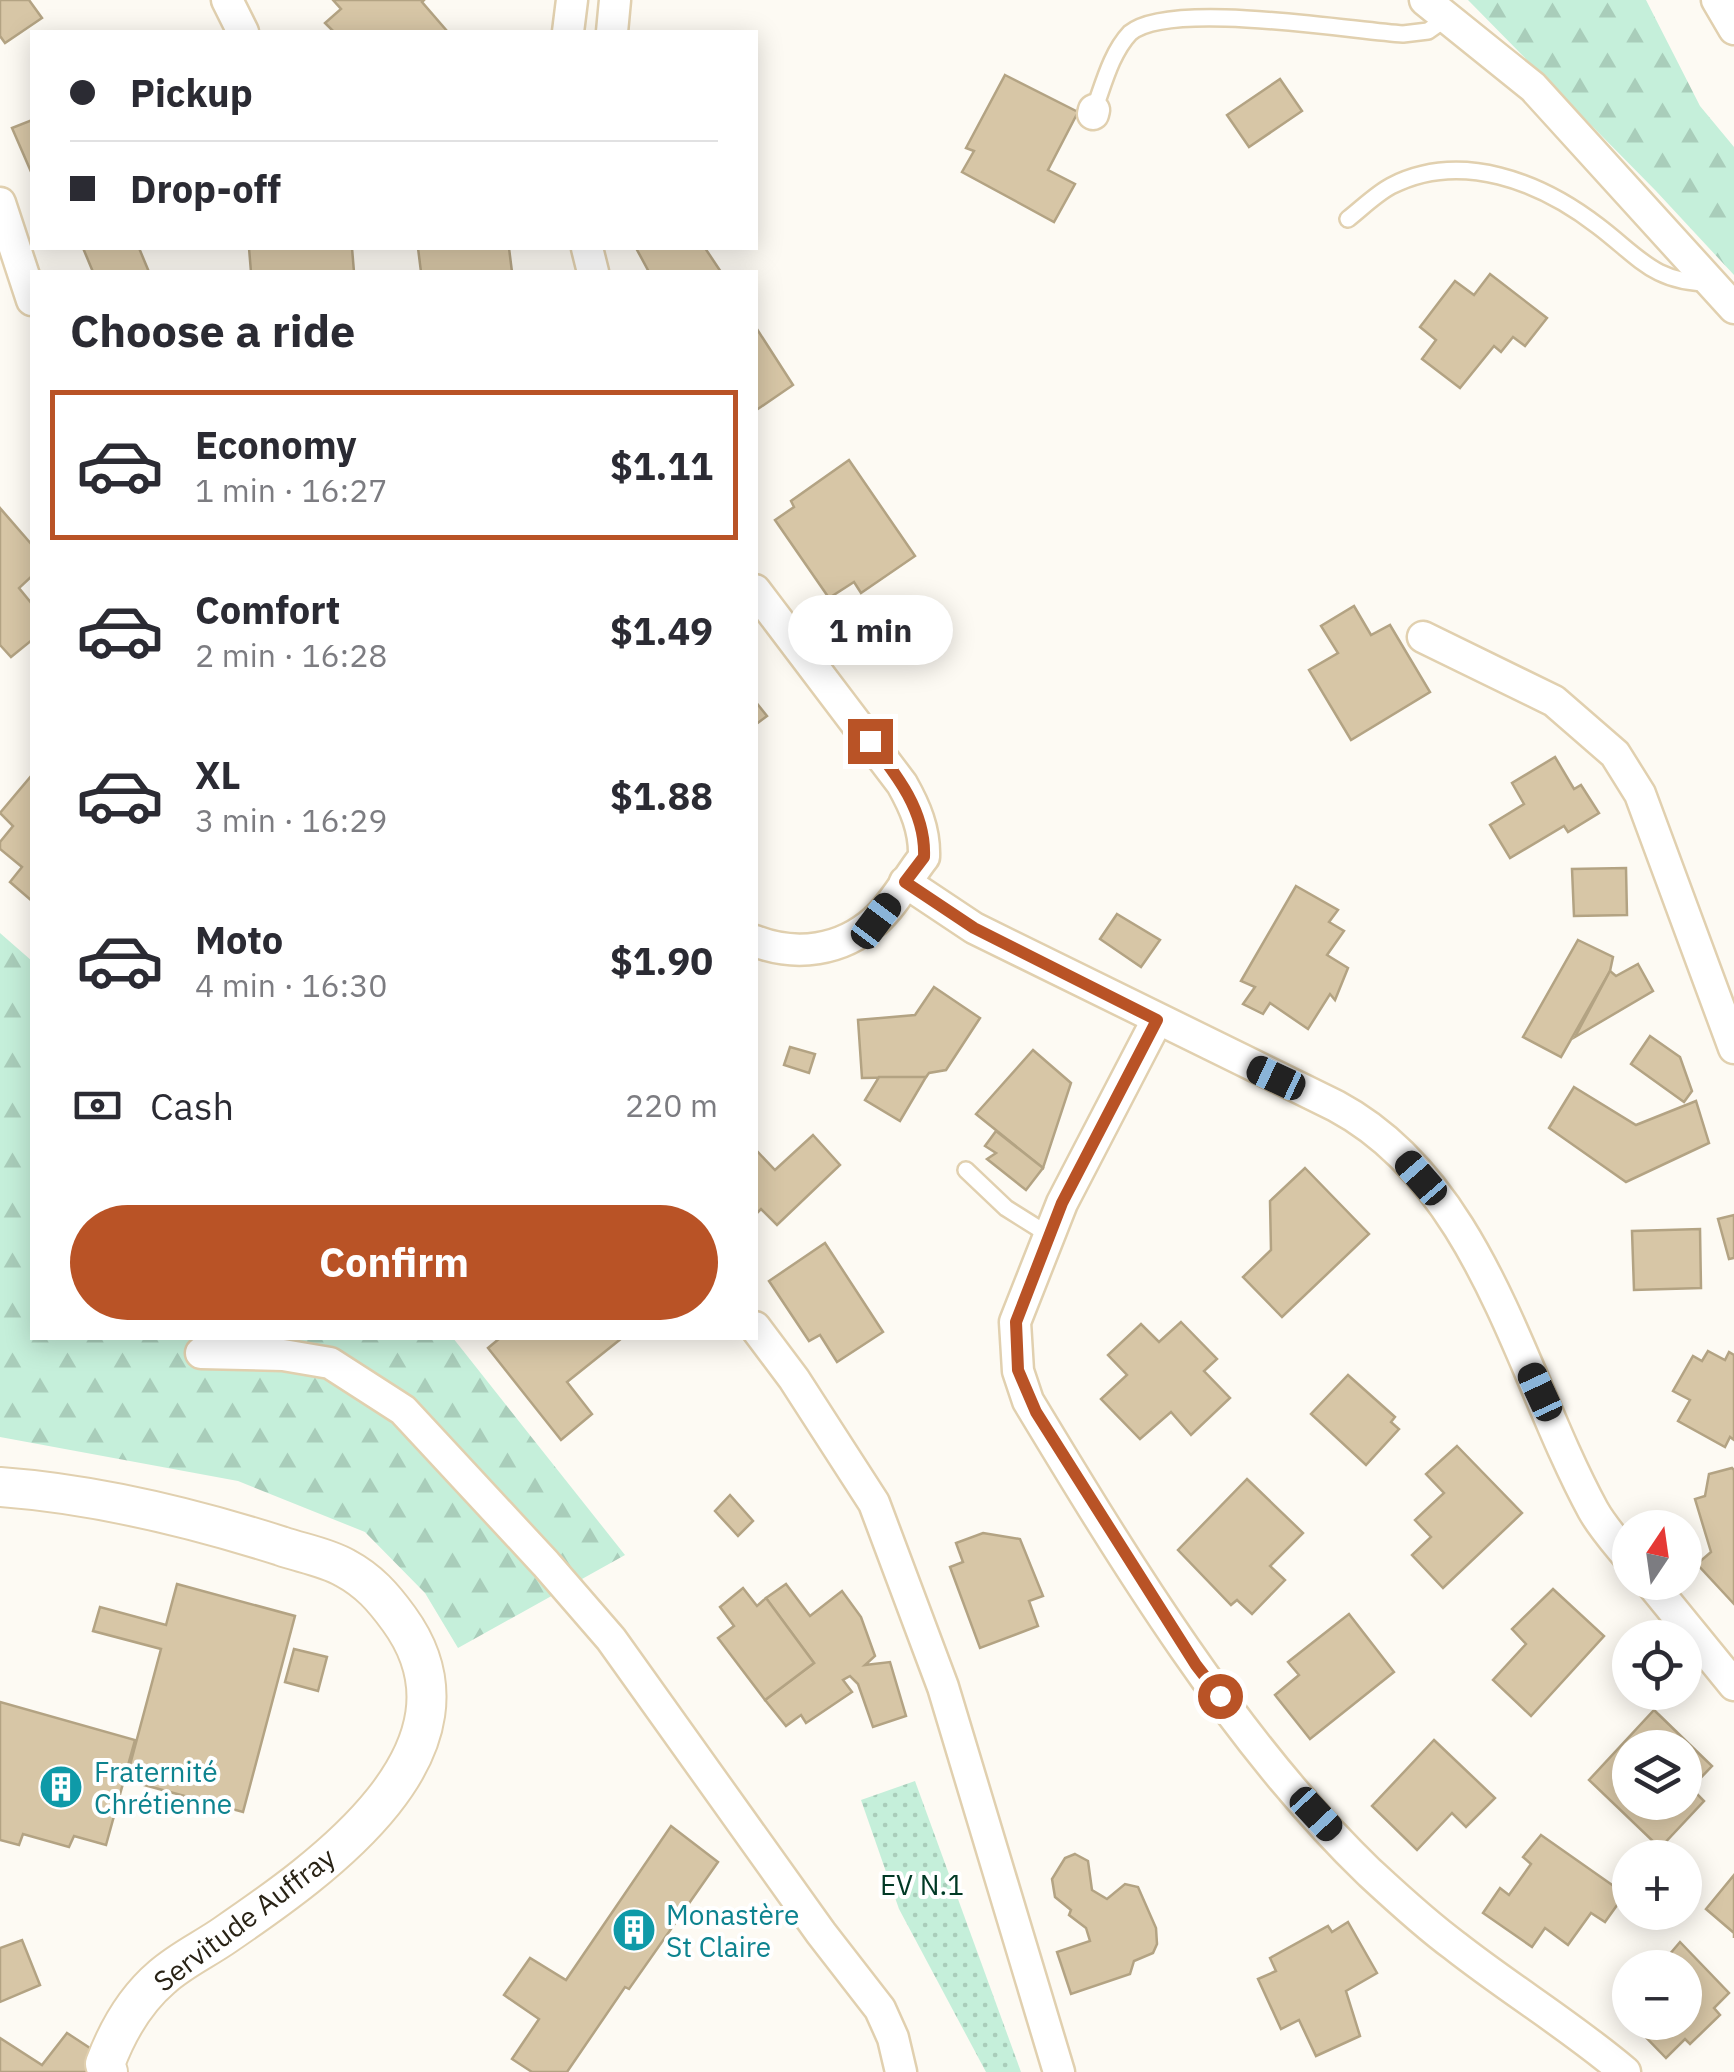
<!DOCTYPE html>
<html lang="en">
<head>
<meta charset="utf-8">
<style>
  :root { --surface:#fff; --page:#f7f7f7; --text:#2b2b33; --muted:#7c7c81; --line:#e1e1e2; --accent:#b95326 }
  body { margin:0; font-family:"IBM Plex Sans",sans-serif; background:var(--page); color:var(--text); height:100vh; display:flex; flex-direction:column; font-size:38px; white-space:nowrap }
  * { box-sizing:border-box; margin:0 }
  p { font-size:32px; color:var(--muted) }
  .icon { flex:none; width:55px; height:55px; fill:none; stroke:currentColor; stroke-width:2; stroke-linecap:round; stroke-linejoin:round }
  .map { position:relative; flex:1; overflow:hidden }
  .side { position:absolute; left:30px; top:270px; width:728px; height:1070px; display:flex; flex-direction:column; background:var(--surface); border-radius:0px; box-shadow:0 5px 25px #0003 }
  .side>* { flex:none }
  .top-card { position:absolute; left:30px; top:30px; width:728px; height:220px; border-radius:0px; box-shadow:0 5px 25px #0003; display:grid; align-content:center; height:220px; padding:0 40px; background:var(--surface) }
  .needle { width:65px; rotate:13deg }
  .controls { position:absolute; left:1612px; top:1510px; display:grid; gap:20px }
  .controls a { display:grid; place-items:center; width:90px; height:90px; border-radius:50%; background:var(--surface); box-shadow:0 5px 25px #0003; font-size:50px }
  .end { position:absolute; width:45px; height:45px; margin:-22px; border:12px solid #b95326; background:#fff; box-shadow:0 0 0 5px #fff }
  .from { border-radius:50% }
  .bubble { position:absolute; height:70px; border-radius:35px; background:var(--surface); box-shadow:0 5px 25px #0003; font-size:32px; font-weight:700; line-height:70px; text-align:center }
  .car { position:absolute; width:30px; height:60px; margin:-30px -15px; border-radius:12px; box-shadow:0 0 8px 2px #0007; background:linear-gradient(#222 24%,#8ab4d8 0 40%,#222 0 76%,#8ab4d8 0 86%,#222 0) }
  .top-card b { display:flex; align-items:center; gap:35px; height:95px; font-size:38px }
  .top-card b+b { border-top:2px solid var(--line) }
  .top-card i { width:25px; height:25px; background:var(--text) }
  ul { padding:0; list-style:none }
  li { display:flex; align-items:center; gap:30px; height:150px; margin:0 20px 15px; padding:0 20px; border:5px solid transparent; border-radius:0px }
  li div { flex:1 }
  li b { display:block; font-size:38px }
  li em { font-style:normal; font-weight:700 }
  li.active { border-color:var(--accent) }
  li>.icon { width:90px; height:90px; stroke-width:1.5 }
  h2 { padding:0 40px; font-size:45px; line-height:120px }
  .pay { display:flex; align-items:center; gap:25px; height:110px; padding:0 40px; font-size:38px }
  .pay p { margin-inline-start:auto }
  .primary-button { display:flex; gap:20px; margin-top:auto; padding:20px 40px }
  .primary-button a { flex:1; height:115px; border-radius:60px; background:var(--accent); color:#fff; font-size:40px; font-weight:700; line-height:115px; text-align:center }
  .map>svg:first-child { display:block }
</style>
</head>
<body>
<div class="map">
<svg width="1734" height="2072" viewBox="0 0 1734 2072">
  <defs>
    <pattern id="forest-firs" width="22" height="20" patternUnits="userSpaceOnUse" patternTransform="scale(2.5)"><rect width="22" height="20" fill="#c5efda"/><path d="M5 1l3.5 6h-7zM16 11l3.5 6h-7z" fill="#a9cdba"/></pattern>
    <pattern id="park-dots" width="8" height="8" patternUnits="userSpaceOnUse" patternTransform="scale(2.5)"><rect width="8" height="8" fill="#c5efda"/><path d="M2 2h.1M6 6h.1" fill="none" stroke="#a9cdba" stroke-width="1.8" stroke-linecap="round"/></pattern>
  </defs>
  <rect width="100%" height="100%" fill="#fdfaf3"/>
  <g fill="url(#forest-firs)">
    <polygon points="1468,0 1646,0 1700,106 1734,147 1734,275 1656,191"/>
    <polygon points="0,933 32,961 32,1338 453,1338 625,1555 458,1648 425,1593 365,1532 238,1481 0,1437"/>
  </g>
  <polygon fill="url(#park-dots)" points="915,1781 1021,2072 986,2072 899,1909 861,1800"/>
  <g fill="#d7c6a6" stroke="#b3a383" stroke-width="2.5" fill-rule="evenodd">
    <polygon points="0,0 29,0 42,18 5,43 0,36"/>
    <polygon points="333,0 424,0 422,2 447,31 334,32 325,23 341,9"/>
    <polygon points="1005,75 1078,112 1048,170 1075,184 1054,222 962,172 974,151 966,148"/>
    <polygon points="1280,79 1302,111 1249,147 1227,115"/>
    <polygon points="32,120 32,174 12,128"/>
    <polygon points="83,248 139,248 149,272 93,272"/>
    <polygon points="249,248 352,248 354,272 251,272"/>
    <polygon points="418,248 509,248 512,272 421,272"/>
    <polygon points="636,248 705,248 721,272 649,272"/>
    <polygon points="1490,274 1547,318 1525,346 1513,337 1501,352 1494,346 1460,388 1422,359 1436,340 1420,327 1455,281 1474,295"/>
    <polygon points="755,326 793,385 755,411"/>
    <polygon points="849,460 915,556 861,593 854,582 829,598 775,520 794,507 791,501"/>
    <polygon points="0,508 32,545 32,576 19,588 32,604 32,640 11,657 0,645"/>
    <polygon points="1354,606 1371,635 1390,625 1430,692 1351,740 1309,670 1338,653 1321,626"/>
    <polygon points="755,701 767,716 755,725"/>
    <polygon points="1555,757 1574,789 1581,785 1599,813 1568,832 1564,826 1510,858 1490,825 1524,804 1512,783"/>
    <polygon points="32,775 32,901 10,882 22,867 0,849 0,842 13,826 0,813"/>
    <polygon points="1626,868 1627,915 1574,916 1572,869"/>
    <polygon points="1296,886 1338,910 1329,922 1344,931 1327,955 1348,968 1335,1000 1330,994 1308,1029 1270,1003 1263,1014 1243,1004 1255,987 1241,981"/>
    <polygon points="1117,914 1160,940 1141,967 1100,939"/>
    <polygon points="1578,940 1613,957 1610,971 1561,1057 1523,1037"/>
    <polygon points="1638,964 1653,991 1575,1037 1610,971 1616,976"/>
    <polygon points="934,987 980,1018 946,1070 929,1073 926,1077 862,1078 858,1020 915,1015"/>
    <polygon points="1650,1036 1680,1057 1692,1091 1684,1102 1631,1064"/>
    <polygon points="790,1047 815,1054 809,1073 784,1065"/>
    <polygon points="1033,1050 1071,1083 1043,1168 976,1114"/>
    <polygon points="879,1077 926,1077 900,1121 865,1100"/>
    <polygon points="1574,1087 1636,1125 1696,1101 1709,1143 1626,1182 1549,1128"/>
    <polygon points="996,1131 1043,1168 1026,1190 987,1159 996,1153 985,1146"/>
    <polygon points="813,1135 840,1165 777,1225 761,1209 756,1214 755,1149 775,1170"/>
    <polygon points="1305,1168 1369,1234 1282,1317 1243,1277 1271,1250 1270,1201"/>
    <polygon points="1734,1215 1734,1258 1729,1259 1718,1219"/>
    <polygon points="1700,1229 1701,1288 1634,1290 1632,1231"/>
    <polygon points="825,1243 883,1332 837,1362 820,1335 809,1341 769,1281"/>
    <polygon points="1181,1322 1217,1359 1204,1371 1230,1398 1191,1435 1171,1412 1140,1439 1101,1399 1127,1375 1108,1355 1141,1324 1159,1342"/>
    <polygon points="500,1338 622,1338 567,1382 592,1414 561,1440 488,1348"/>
    <polygon points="1708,1351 1725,1360 1729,1352 1734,1355 1734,1440 1730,1437 1725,1447 1678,1421 1690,1400 1673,1391 1693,1356 1702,1361"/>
    <polygon points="1348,1375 1395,1417 1391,1422 1399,1429 1366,1465 1311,1414"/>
    <polygon points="1457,1446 1522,1513 1443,1588 1412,1555 1431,1537 1415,1520 1444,1493 1426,1474"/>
    <polygon points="1732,1468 1734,1470 1734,1604 1697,1564 1711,1552 1695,1499 1705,1496 1709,1474"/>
    <polygon points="1247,1479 1303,1533 1270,1566 1285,1580 1252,1614 1237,1600 1231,1605 1178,1550"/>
    <polygon points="730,1495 753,1521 738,1536 715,1511"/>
    <polygon points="983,1533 1020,1539 1043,1596 1029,1601 1038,1626 980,1648 950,1567 963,1562 956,1543"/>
    <polygon points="177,1584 295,1616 243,1812 126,1780 161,1649 93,1631 100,1607 166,1625"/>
    <polygon points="786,1584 810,1616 842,1591 861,1617 875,1656 865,1665 890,1662 906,1716 873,1727 858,1684 850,1676 843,1680 852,1692 806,1723 801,1715 786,1726 765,1700 814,1663 766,1598"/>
    <polygon points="743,1588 757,1606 766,1598 814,1663 765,1700 718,1638 734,1626 720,1607"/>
    <polygon points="1553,1589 1604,1636 1531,1716 1493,1680 1526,1644 1512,1629"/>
    <polygon points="1349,1614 1394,1672 1310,1739 1275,1695 1299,1675 1288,1662"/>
    <polygon points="294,1649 327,1657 318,1691 285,1682"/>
    <polygon points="0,1702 135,1740 106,1845 74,1836 69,1847 23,1834 19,1845 0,1840"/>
    <path d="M1654 1710 1712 1766 1691 1788 1704 1801 1660 1848 1589 1780ZM1630 1748H1685V1802H1630Z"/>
    <polygon points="1434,1740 1495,1798 1466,1827 1452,1813 1417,1850 1372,1806"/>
    <polygon points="671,1826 718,1862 629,1989 625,1987 567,2072 532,2072 512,2059 539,2019 504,1995 530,1958 566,1980"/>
    <polygon points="1541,1835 1625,1894 1605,1922 1591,1913 1568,1945 1545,1928 1532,1947 1483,1913 1500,1888 1509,1895 1531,1864 1523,1857"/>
    <polygon points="1075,1854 1088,1861 1092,1890 1107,1899 1125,1884 1138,1887 1156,1928 1157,1944 1153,1953 1134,1961 1130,1974 1071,1994 1057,1952 1090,1941 1086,1928 1069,1915 1071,1910 1055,1897 1052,1879 1065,1858"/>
    <polygon points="1734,1875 1734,1938 1734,1933 1706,1909"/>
    <polygon points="1348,1922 1377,1973 1346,1991 1360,2036 1316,2056 1299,2020 1281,2029 1258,1979 1276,1971 1270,1958 1328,1926 1332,1932"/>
    <polygon points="22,1940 40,1985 0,2002 0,1948"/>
    <polygon points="1680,1942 1729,1993 1714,2008 1720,2015 1690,2044 1685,2039 1666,2058 1631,2022 1685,2022 1685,1968 1650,1968 1659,1959 1663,1962"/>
    <polygon points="1630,2001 1630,2021 1620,2011"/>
    <polygon points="67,2033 93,2050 100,2072 0,2072 0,2038 42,2065"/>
  </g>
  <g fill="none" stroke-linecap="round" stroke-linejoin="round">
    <defs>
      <g id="service">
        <path d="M1094 110C1103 86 1111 53 1130 33 1169 0 1346 30 1403 34L1428 31 1448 17"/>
        <path d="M1348 219C1362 208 1376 194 1391 186 1461 150 1541 182 1598 226 1639 257 1654 283 1710 283"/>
        <polyline points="966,1170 1006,1208 1049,1235"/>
      </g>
      <g id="minor">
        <polyline points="227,0 243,32"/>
        <polyline points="1425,0 1533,87 1734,308"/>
        <polyline points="1717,0 1734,29"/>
        <polyline points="568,32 572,0"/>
        <polyline points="612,32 615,0"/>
        <polyline points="1093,114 1094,110"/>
        <polyline points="0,203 32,300"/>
        <polyline points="587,248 593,272"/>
        <path d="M755 590 902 784C915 807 925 830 924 857 908 877 894 905 875 921 841 951 796 957 755 941"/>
        <polyline points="1423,637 1554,701 1615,754 1640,794 1734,1048"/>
        <path d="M905 882 974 928 1336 1106C1482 1184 1520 1376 1593 1510 1603 1528 1617 1543 1630 1559"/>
        <path d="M1157 1020 1062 1203 1015 1322 1018 1371 1028 1401C1124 1560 1235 1743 1369 1872 1396 1897 1425 1924 1455 1946 1511 1990 1571 2026 1625 2072"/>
        <polyline points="755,1327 794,1379 874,1503 943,1687 1059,2072"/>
        <polyline points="201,1353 283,1355 330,1363 403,1410 546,1564 611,1639 821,1933 880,2009 893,2038 901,2072"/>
        <polyline points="1650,1582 1734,1685"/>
      </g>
      <path id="tertiary" d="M0 1487C95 1494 190 1517 281 1546 301 1553 326 1557 345 1568 369 1581 383 1597 399 1619 494 1749 320 1870 225 1935 205 1949 181 1960 162 1977 135 2000 117 2032 105 2064L108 2072"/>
    </defs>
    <use href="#service" stroke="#e1d0af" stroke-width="20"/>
    <use href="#minor" stroke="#e1d0af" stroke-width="35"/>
    <use href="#tertiary" stroke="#e1d0af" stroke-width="42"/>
    <use href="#service" stroke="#fff" stroke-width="15"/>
    <use href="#minor" stroke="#fff" stroke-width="30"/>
    <use href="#tertiary" stroke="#fff" stroke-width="38"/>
  </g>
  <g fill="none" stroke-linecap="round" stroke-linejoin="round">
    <path stroke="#b95326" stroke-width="12" d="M870 741C897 775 926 812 924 857L905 882 974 928 1157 1020 1062 1203 1016 1322 1018 1370 1036 1412 1196 1665 1220 1696"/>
  </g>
  <defs>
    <symbol id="building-disc" viewBox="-11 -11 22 22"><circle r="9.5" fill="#0f9aa8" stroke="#fff"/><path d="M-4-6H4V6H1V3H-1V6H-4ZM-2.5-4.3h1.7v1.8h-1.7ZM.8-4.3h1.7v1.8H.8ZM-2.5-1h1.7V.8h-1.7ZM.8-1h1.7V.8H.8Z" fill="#fff"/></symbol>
  </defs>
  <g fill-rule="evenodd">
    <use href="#building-disc" x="36" y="1762" width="50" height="50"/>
    <use href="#building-disc" x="609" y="1905" width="50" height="50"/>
  </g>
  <g text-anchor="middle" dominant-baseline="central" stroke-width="8" stroke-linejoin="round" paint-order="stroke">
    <g font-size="28" fill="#0d838f" stroke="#fff" text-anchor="start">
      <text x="94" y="1771">Fraternité<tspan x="94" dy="32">Chrétienne</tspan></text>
      <text x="666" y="1914">Monastère<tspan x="666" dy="32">St Claire</tspan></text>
    </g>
    <g font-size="28" fill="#013925" stroke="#fff">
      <text x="922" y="1884">EV N.1</text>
    </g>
    <g font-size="28" fill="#292316" stroke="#fff">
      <text transform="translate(244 1919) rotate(-37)">Servitude Auffray</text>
    </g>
  </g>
</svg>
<div class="controls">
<a><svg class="needle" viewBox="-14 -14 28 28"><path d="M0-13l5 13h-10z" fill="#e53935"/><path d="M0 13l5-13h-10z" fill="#7c7c81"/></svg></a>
<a><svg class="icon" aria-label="locate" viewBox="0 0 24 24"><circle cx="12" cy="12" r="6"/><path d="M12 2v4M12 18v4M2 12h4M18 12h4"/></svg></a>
<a><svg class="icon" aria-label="layers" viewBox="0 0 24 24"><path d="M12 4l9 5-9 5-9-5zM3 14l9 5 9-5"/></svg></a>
<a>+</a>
<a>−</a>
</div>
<i class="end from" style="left:1220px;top:1696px"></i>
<i class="end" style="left:870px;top:741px"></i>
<div class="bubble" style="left:788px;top:595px;width:165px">1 min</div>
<i class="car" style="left:876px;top:921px;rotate:37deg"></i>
<i class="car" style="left:1276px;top:1078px;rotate:295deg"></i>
<i class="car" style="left:1421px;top:1178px;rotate:319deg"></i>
<i class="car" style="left:1540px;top:1392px;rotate:335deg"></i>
<i class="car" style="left:1316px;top:1814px;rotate:137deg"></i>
<div class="top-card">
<b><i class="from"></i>Pickup</b>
<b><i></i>Drop-off</b>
</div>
<section class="side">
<h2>Choose a ride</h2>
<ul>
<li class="active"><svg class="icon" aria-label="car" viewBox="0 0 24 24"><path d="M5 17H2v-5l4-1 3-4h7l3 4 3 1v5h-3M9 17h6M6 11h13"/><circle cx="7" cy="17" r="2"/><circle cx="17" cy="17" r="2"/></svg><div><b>Economy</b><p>1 min · 16:27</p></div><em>$1.11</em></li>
<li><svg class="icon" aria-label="car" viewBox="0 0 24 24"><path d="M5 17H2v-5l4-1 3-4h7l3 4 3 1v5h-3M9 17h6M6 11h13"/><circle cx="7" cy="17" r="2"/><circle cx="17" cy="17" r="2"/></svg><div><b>Comfort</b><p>2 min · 16:28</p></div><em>$1.49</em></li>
<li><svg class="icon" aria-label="car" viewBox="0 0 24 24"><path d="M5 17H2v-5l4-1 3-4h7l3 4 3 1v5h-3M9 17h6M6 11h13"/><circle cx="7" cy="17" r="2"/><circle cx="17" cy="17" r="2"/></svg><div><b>XL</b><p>3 min · 16:29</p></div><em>$1.88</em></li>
<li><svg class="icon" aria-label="car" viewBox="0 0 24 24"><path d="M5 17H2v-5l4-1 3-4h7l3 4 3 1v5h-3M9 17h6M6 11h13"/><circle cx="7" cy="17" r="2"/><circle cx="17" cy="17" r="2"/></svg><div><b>Moto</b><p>4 min · 16:30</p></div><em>$1.90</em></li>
</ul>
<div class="pay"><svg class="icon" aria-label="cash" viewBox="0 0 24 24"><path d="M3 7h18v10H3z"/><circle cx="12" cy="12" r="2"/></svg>Cash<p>220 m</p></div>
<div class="primary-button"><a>Confirm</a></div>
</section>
</div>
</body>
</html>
